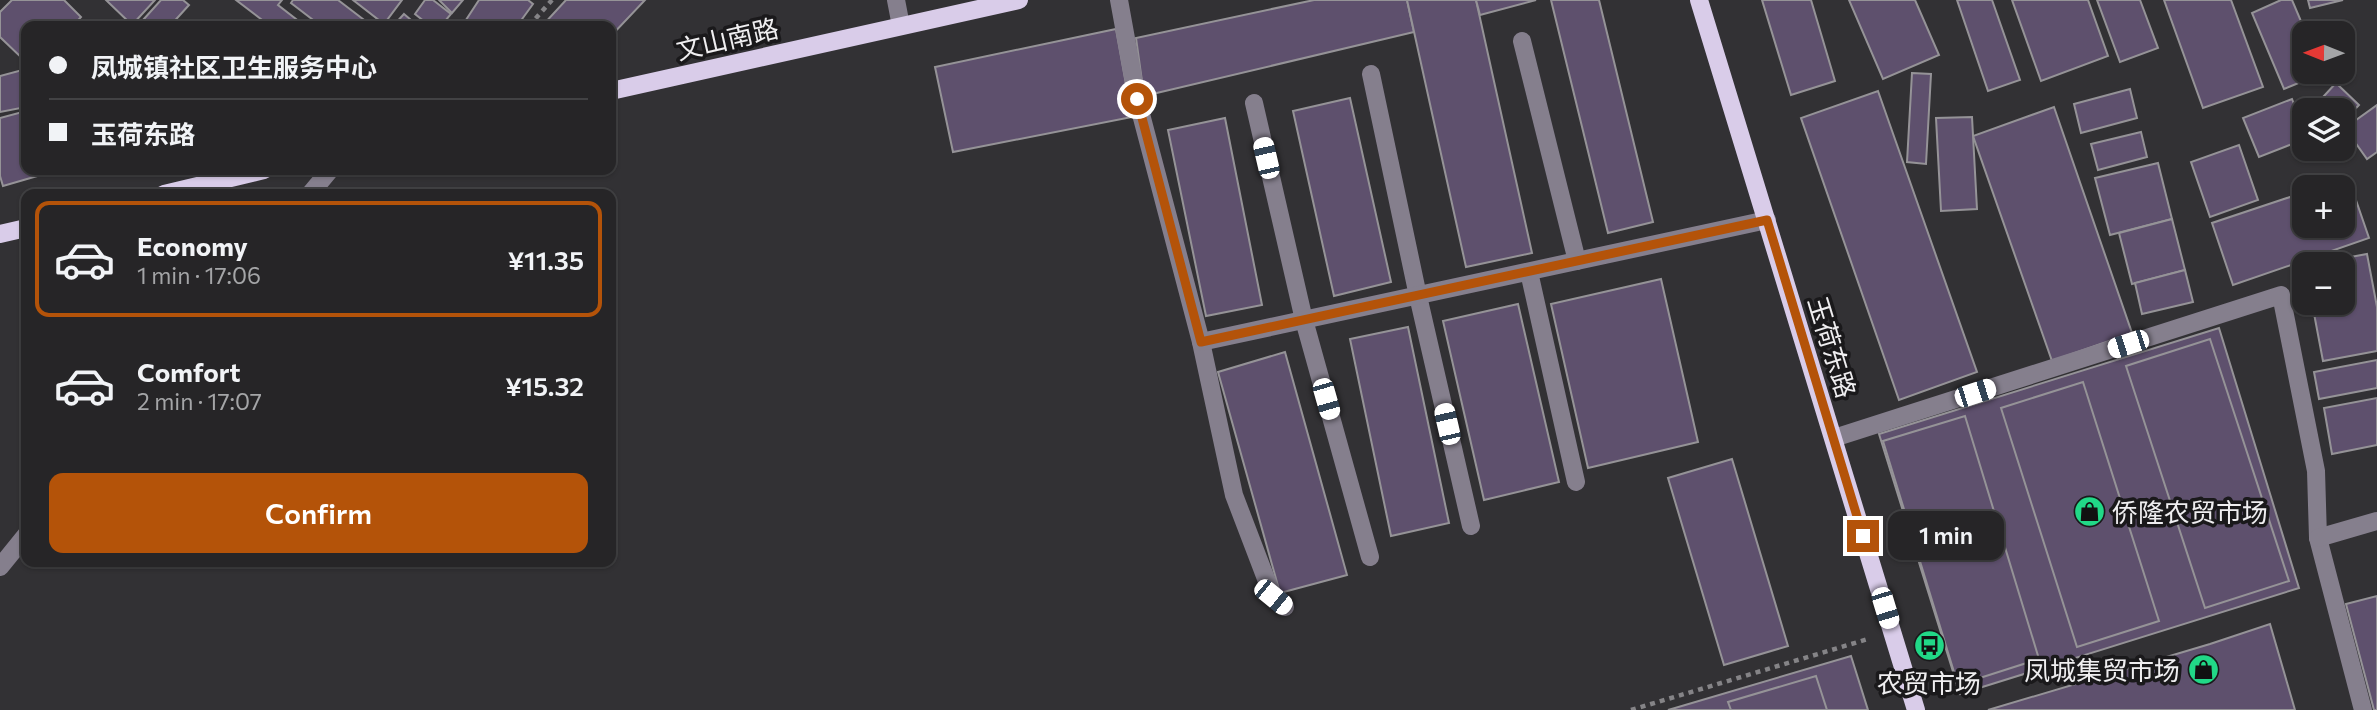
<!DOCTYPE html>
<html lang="en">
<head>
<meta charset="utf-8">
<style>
  :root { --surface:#262527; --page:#2e2d2f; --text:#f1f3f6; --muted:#a4a5a7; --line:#424244; --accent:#b45309 }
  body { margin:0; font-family:Commissioner,"Noto Sans SC",sans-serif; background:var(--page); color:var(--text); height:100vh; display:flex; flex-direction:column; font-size:26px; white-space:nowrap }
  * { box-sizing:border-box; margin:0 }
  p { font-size:23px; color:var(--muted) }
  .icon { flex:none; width:38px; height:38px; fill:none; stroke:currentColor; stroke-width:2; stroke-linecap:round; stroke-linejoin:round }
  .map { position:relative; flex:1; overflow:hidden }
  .panel { position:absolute; left:21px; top:189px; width:595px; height:378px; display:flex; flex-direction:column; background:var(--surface); border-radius:14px; box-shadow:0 2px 5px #0004,0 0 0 2px var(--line) }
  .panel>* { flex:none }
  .banner { position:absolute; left:21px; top:21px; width:595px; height:154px; border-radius:14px; box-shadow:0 2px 5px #0004,0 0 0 2px var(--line); display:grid; align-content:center; height:154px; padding:0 28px; background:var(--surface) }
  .needle { width:46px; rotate:271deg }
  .controls { position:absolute; left:2292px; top:21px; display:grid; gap:14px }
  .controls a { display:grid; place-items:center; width:63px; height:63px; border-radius:14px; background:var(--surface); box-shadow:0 2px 5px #0004,0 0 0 2px var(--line); font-size:35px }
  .end { position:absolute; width:32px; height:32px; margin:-16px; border:9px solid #b45309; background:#fff; box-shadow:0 0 0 4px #fff }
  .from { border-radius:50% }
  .bubble { position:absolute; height:49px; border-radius:14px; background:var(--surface); box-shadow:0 2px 5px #0004,0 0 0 2px var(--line); font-size:23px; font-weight:600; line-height:49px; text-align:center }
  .car { position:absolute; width:21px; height:42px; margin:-21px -10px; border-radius:9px; box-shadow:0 0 5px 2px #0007; background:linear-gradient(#fff 24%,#345 0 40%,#fff 0 76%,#345 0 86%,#fff 0) }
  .banner b { display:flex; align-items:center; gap:24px; height:66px; font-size:26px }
  .banner b+b { border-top:2px solid var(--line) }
  .banner i { width:18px; height:18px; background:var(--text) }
  ul { padding:12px 0 0; list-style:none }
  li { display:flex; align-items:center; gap:21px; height:116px; margin:0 14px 10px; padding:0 14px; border:4px solid transparent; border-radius:14px }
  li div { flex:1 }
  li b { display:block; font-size:26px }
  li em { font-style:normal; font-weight:600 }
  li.on { border-color:var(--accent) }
  li>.icon { width:63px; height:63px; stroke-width:1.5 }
  .cta { display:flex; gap:14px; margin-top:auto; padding:14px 28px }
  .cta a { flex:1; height:80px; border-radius:14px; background:var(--accent); color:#fff; font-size:28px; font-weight:600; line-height:80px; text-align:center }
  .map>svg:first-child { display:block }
</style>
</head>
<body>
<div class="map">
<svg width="2377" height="710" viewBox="0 0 2377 710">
  <rect width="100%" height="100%" fill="#323134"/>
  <g fill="#5e506d" stroke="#959397" stroke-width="2">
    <polygon points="12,0 64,0 81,17 73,26 26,26 26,62 0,37 0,12"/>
    <polygon points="106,0 155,0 132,25"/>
    <polygon points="161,0 183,0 189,5 170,26 150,26 143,20"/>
    <polygon points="236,0 282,0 278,5 305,26 270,26"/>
    <polygon points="293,0 338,0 372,26 321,26 291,3"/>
    <polygon points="353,0 402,0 384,24"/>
    <polygon points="425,0 433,0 451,14 441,26 430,26 415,14"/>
    <polygon points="439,0 463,0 452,13"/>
    <polygon points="479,0 528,0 533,4 517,26 462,26"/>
    <polygon points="566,0 645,0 611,36 611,26 542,26"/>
    <polygon points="1314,0 1407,0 1414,32 1144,96 1136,38"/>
    <polygon points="1407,0 1476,0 1532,253 1466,267"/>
    <polygon points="1476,0 1536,0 1480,15"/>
    <polygon points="1551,0 1599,0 1653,222 1608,233"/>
    <polygon points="1762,0 1811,0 1835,81 1791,95"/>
    <polygon points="1849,0 1915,0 1939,55 1883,79"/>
    <polygon points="1957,0 1992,0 2020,80 1988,91"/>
    <polygon points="2012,0 2088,0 2108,56 2041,81"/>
    <polygon points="2097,0 2140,0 2158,48 2120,62"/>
    <polygon points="2164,0 2231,0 2263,87 2203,108"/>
    <polygon points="2281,0 2292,0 2306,33 2305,72 2323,73 2284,89 2252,13"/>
    <polygon points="2308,0 2343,0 2310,8"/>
    <polygon points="404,14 418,26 393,26"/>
    <polygon points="1116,29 1132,117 953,152 935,67"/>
    <polygon points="26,69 26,107 0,112 0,76"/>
    <polygon points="1912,73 1931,74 1926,164 1907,162"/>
    <polygon points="2336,83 2359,105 2343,122 2343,110 2311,110"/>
    <polygon points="2130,89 2137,118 2081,133 2074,104"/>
    <polygon points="1878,91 1977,372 1899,400 1801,118"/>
    <polygon points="1350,98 1391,282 1334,296 1293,111"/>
    <polygon points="2292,99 2305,132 2305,139 2259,157 2243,118"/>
    <polygon points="2377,105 2377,152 2367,159 2345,128"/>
    <polygon points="2054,107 2132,333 2052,361 1973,136"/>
    <polygon points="26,111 26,170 58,170 3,186 0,176 0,118"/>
    <polygon points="1972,117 1977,209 1941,211 1936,118"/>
    <polygon points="1225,118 1262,305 1206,316 1168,130"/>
    <polygon points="2141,132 2147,157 2098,170 2091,144"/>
    <polygon points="2239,145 2258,200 2210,217 2191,162"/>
    <polygon points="2158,163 2172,219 2110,235 2095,178"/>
    <polygon points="2348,177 2369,238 2233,285 2212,223 2305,192 2305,226 2343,226 2343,187 2319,187"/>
    <polygon points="2172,219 2185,270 2132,284 2119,233"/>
    <polygon points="2367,254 2377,307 2377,351 2323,361 2312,303 2343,303 2343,264 2312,264"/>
    <polygon points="2185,270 2193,302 2142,314 2135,283"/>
    <polygon points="1661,279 1698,442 1588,468 1551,304"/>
    <polygon points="1518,304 1559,482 1484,500 1443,321"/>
    <polygon points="1408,327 1449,523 1391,536 1350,339"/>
    <polygon points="2219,328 2299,588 1960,694 1879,434"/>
    <polygon points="2210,339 2289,581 2205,608 2126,366"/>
    <polygon points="1285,352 1347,575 1280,593 1218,372"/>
    <polygon points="2377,360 2377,388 2319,399 2314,372"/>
    <polygon points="2083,382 2159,621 2077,647 2001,408"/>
    <polygon points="2377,398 2377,445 2332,454 2324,408"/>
    <polygon points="1965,416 2039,659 1958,685 1883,441"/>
    <polygon points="1732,459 1788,646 1724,665 1668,478"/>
    <polygon points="2377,596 2377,710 2374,710 2346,604"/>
    <polygon points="2270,624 2295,710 1988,710 2210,644"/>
    <polygon points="1851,656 1868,710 1668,710 1675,708"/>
    <polygon points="1816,676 1827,710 1731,710 1728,702"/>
  </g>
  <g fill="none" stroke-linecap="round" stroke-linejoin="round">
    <g stroke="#858487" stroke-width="4.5" stroke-dasharray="5 5" stroke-linecap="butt">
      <polyline points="529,26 552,0"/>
      <polyline points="1631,710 1868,639"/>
    </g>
    <g stroke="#857f8d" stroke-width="18">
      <polyline points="896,0 901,26"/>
      <polyline points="1119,0 1137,99 1201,342 1234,495 1273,597 1285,607"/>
      <polyline points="1522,41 1577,261"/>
      <polyline points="1371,74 1418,296 1471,526"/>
      <polyline points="1254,103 1304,320 1370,557"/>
      <polyline points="310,194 330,170"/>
      <polyline points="1529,272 1576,482"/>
      <polyline points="1201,342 1767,220"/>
      <polyline points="1834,438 2281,295 2316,471 2318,538 2363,710"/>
      <polyline points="2318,538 2377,521"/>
      <polyline points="0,567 26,535"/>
    </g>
    <g stroke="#d9cce9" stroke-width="18">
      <polyline points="1699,0 1916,710"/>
      <polyline points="611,91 1019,0"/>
      <polyline points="164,194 264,170"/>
      <polyline points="0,234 26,228"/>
    </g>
  </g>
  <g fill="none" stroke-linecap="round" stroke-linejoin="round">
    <polyline stroke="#b45309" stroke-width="9" points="1137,99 1201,342 1767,220 1863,536"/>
  </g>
  <defs>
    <symbol id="shop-disc" viewBox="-11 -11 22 22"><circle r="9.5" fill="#21d887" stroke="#1a191b"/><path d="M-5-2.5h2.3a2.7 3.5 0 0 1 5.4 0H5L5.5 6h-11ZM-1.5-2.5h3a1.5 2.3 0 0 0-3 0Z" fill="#111"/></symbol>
    <symbol id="bus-disc" viewBox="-11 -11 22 22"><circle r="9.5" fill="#21d887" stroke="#1a191b"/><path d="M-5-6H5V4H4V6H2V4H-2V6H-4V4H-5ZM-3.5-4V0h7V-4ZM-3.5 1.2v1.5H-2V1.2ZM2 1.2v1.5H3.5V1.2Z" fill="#111"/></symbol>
  </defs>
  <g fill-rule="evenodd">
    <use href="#shop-disc" x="2072" y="494" width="35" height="35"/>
    <use href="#bus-disc" x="1912" y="628" width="35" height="35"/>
    <use href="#shop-disc" x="2186" y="652" width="35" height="35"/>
  </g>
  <g text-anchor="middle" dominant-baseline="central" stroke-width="7" stroke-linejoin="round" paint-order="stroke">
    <g font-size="26" fill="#efeef0" stroke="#1a191b">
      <text transform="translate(727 38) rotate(-13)">文山南路</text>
      <text transform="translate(1833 347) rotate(73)">玉荷东路</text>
    </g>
    <g font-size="26" fill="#efeef0" stroke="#1a191b" text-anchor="start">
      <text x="2112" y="511">侨隆农贸市场</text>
      <text x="2180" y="669" text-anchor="end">凤城集贸市场</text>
      <text x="1929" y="682" text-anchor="middle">农贸市场</text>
    </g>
  </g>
</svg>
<div class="controls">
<a><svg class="needle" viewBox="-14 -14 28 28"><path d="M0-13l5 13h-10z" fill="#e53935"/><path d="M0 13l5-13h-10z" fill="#a4a5a7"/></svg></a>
<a><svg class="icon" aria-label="layers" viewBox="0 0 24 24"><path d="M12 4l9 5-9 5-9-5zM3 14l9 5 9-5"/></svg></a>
<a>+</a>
<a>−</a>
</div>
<i class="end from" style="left:1137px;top:99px"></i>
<i class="end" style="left:1863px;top:536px"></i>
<div class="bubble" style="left:1888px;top:511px;width:116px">1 min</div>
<i class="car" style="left:1266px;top:158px;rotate:347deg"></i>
<i class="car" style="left:2128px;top:344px;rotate:252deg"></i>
<i class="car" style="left:1975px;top:393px;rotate:72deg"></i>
<i class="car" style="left:1326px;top:399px;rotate:164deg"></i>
<i class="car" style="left:1447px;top:424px;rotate:347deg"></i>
<i class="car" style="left:1273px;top:597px;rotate:129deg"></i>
<i class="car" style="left:1885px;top:608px;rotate:163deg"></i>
<div class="banner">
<b><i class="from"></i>凤城镇社区卫生服务中心</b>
<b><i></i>玉荷东路</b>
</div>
<section class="panel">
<ul>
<li class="on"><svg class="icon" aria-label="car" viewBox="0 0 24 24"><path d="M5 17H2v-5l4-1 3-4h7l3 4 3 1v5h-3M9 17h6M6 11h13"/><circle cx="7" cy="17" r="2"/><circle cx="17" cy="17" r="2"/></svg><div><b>Economy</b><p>1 min · 17:06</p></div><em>¥11.35</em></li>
<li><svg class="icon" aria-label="car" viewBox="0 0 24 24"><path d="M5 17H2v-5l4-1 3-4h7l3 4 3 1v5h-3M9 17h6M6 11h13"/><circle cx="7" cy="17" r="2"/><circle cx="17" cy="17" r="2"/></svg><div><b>Comfort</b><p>2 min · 17:07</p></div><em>¥15.32</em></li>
</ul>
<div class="cta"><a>Confirm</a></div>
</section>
</div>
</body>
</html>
